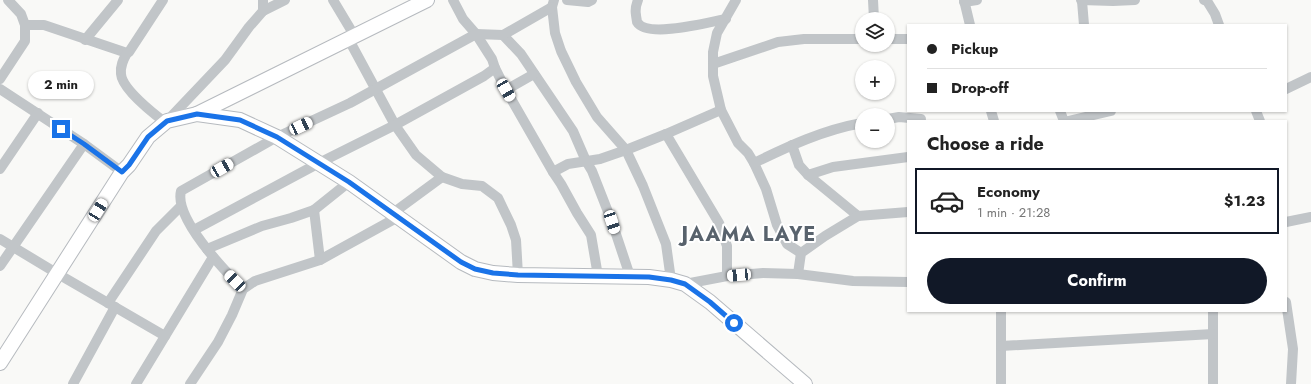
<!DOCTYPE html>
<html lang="en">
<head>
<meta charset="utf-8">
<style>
  :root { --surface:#fff; --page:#f2f2f2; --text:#222; --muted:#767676; --line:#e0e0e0; --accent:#111827 }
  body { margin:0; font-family:Jost,sans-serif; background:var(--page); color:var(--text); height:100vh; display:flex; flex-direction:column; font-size:15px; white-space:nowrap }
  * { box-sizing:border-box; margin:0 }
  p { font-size:13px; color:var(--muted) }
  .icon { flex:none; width:22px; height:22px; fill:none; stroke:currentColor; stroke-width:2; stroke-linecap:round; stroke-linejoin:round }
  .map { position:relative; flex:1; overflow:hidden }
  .panel { position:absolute; left:907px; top:120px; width:380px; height:192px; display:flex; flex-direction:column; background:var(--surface); border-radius:0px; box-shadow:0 1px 3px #0004 }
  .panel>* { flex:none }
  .banner { position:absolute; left:907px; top:24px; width:380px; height:88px; border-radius:0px; box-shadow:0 1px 3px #0004; display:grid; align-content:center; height:88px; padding:0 20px; background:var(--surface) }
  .controls { position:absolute; left:855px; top:12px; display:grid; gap:8px }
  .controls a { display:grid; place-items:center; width:40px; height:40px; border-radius:50%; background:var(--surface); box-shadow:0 1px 3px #0004; font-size:20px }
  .end { position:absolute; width:18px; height:18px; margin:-9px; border:5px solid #1a73e8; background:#fff; box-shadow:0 0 0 2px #fff }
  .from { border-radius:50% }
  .bubble { position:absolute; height:28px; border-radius:14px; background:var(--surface); box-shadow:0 1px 3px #0004; font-size:13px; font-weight:700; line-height:28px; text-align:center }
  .car { position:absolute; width:12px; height:24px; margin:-12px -6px; border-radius:5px; box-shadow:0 0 3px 1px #0007; background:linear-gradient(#fff 24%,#345 0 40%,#fff 0 76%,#345 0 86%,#fff 0) }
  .banner b { display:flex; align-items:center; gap:14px; height:38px; font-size:15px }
  .banner b+b { border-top:1px solid var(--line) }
  .banner i { width:10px; height:10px; background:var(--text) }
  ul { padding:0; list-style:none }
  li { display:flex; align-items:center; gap:12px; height:66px; margin:0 8px 6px; padding:0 12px; border:2px solid transparent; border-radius:0px }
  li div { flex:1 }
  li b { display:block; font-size:15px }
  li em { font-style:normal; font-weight:700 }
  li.on { border-color:var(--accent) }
  li>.icon { width:36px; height:36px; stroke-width:1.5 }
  h2 { padding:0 20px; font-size:18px; line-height:48px }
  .action { display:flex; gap:8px; margin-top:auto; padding:8px 20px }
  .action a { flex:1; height:46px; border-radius:24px; background:var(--accent); color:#fff; font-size:16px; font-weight:700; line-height:46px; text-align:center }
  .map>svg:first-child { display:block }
</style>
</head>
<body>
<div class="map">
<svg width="1311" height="384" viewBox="0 0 1311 384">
  <rect width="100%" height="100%" fill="#f9f9f7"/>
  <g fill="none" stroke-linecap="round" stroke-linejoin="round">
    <defs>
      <g id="secondary">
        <polyline points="197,114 427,0"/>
        <polyline points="0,363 122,172 129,165 148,137 167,121 197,114 240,120 277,137 349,182 461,262 475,269 493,273 518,275 649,277 671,280 685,284 710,302 805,384"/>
      </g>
    </defs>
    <use href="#secondary" stroke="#b6babf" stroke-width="16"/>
    <g stroke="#c1c5c8" stroke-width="10">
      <polyline points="333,0 354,35"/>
      <polyline points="453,0 463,19 476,34 492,59 495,68 506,90 553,172 561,184 577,213 591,235 598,276"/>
      <polyline points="554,0 552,7 555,33 561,51 576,82 597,117 626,150 643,186 666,244 671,280"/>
      <polyline points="567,0 588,2 592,0"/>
      <path d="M638 0C636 5 635 10 636 15 636 16 637 21 637 22 647 39 710 22 726 19"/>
      <polyline points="736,0 717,33 713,52 713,76 721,110 738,143 748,153 754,163 766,189 777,225 787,244 801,253"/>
      <polyline points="873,0 874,19"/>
      <polyline points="964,0 970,25"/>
      <polyline points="1081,0 1113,1 1135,0"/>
      <polyline points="1204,0 1207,1 1215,14 1219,25"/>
      <polyline points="1082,1 1084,25"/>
      <polyline points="964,2 977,0"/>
      <polyline points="263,11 285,0"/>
      <polyline points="25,25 44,25 127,53 129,52 163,0"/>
      <polyline points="503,35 521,54 573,131 586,161 592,171 612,222 630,276"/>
      <polyline points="348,38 395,125 416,155 442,177 462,184 482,186 498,198 511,225 516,240 518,275"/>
      <polyline points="888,39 908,39"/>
      <polyline points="85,40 118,0"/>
      <path d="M127 53C123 60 120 66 121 74 122 89 154 114 166 123"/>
      <polyline points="713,64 778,42 804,39 862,39"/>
      <polyline points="0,79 25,41 25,25 21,14 8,0"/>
      <polyline points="0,89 84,144 122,172"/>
      <polyline points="1286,89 1311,77"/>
      <polyline points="506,90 534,74"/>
      <polyline points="991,111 994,121"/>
      <polyline points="1060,111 1064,121"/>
      <polyline points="1256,111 1260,121"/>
      <polyline points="888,119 899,117 921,119"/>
      <polyline points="167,121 225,60 249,27 263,11 263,0"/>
      <polyline points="1068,121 1111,111"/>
      <polyline points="666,134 719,223 727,246 727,276"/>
      <polyline points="792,145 799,165 808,175 858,216"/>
      <path d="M754 163C789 146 823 130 862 123"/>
      <polyline points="0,169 38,113"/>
      <polyline points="553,172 568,164 600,159 626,150 666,134 721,110"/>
      <polyline points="808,175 833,167 908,157"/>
      <polyline points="314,210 320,260"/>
      <polyline points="393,213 442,177"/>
      <polyline points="1286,222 1311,217"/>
      <polyline points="194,230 319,163 395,125 484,76 495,68"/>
      <polyline points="0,239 58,274 165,336"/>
      <polyline points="207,249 262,226 291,218 314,210 349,182"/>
      <polyline points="0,266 84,144"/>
      <polyline points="798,274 801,253 825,236 858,216 908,212"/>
      <polyline points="685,284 727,276 763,273 798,274 853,281 908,282"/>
      <path d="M243 289C224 270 174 218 181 191L277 137 350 103 476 34 503 35 552 7"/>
      <polyline points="1286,302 1293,349 1291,384"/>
      <polyline points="108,303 156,231 181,206"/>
      <polyline points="1001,311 1001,384"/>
      <polyline points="1213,311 1213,384"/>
      <polyline points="1001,346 1213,334"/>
      <polyline points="73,384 115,307"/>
      <polyline points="136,384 213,257"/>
      <polyline points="190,384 218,342 232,315 243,289 255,281 320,260 398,217"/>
    </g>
    <use href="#secondary" stroke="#fff" stroke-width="14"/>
  </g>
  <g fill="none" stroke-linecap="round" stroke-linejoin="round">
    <polyline stroke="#1a73e8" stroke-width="5" points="61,129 84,144 122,172 129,165 148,137 167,121 197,114 240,120 277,137 349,182 461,262 475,269 493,273 518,275 649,277 671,280 685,284 710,302 734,323"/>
  </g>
  <g text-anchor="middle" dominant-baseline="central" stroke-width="4" stroke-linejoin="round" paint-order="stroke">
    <g font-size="20" font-weight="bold" letter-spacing="1" fill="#58626c" stroke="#fff">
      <text x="749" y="234">JAAMA LAYE</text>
    </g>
  </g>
</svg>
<div class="controls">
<a><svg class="icon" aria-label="layers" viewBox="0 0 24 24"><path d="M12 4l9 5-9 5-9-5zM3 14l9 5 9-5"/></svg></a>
<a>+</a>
<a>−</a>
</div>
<i class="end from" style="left:734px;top:323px"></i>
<i class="end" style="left:61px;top:129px"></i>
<div class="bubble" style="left:28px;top:71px;width:66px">2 min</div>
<i class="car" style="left:506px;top:90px;rotate:150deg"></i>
<i class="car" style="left:301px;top:126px;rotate:65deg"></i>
<i class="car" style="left:222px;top:168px;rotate:60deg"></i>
<i class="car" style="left:98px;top:210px;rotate:32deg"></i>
<i class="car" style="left:612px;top:222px;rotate:162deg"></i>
<i class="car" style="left:739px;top:275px;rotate:265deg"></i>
<i class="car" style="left:235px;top:281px;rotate:315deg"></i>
<div class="banner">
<b><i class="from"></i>Pickup</b>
<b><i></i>Drop-off</b>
</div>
<section class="panel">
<h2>Choose a ride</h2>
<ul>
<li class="on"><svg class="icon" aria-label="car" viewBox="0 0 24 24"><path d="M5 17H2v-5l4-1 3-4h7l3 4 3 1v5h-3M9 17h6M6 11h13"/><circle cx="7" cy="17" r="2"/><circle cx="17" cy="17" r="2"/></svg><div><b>Economy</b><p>1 min · 21:28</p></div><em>$1.23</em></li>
</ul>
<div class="action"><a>Confirm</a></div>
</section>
</div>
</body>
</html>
